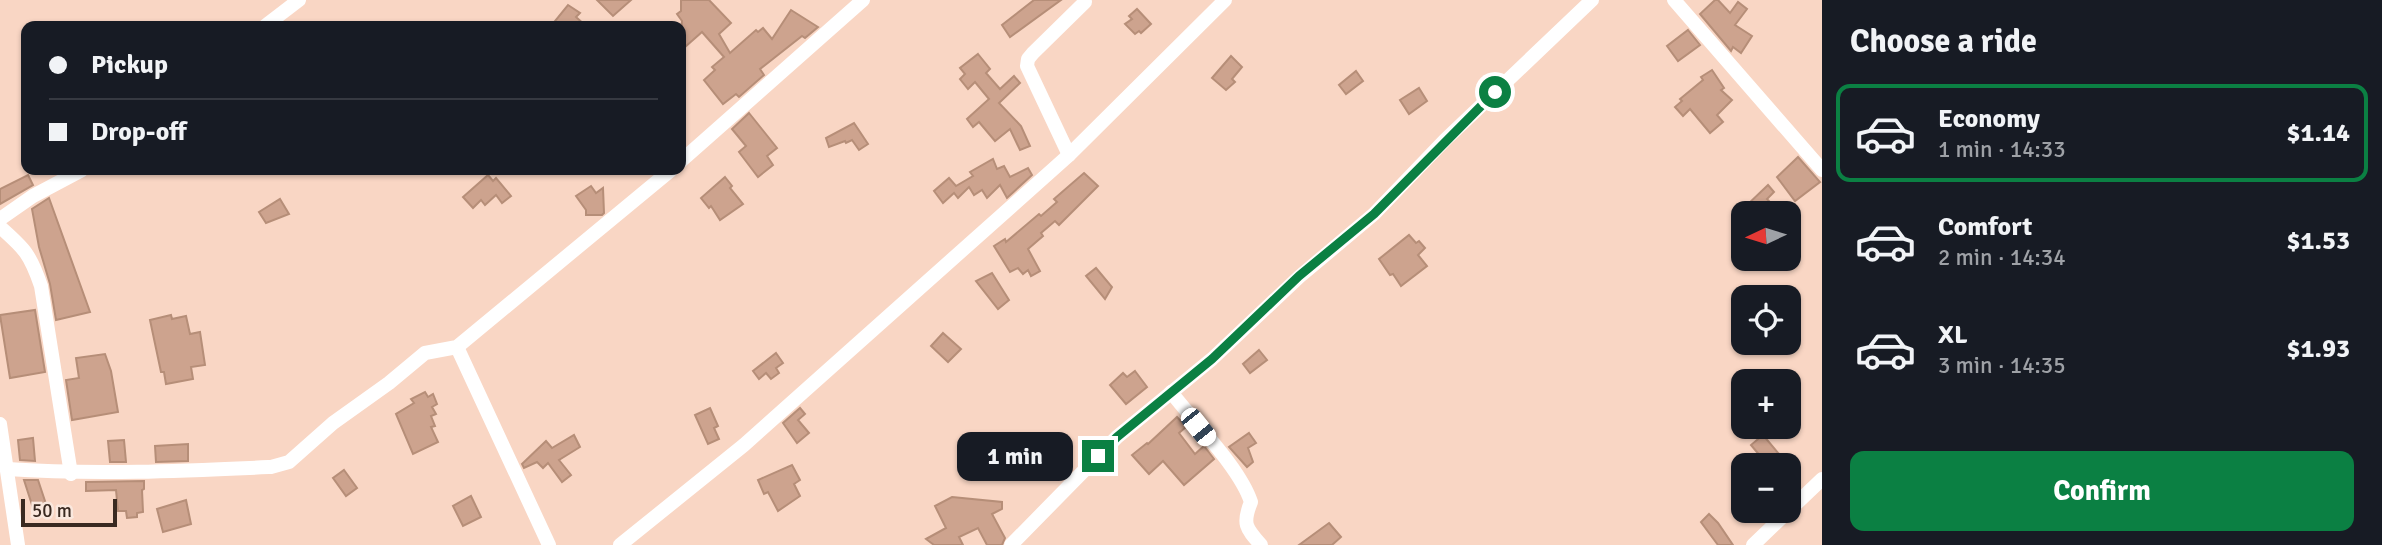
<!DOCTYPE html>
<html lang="en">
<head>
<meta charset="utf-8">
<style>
  :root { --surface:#171b24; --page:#242831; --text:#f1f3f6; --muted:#9ea1a6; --line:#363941; --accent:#0b8043 }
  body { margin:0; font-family:Signika,sans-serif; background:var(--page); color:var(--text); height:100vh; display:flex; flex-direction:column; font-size:26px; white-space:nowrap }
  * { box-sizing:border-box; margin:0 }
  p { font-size:23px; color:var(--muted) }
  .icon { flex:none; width:38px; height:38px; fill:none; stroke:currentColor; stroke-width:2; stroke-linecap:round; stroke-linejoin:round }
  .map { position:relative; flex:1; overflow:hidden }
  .side { display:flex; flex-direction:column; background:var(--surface); width:560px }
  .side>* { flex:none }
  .guide { position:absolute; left:21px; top:21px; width:665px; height:154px; border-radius:14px; box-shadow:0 2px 5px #0004; display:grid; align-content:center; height:154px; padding:0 28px; background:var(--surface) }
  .needle { width:46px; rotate:266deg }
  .controls { position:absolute; left:1731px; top:201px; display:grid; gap:14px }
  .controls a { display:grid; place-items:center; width:70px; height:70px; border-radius:14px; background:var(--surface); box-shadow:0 2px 5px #0004; font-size:35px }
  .scale { position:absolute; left:21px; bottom:18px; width:96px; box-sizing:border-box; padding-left:7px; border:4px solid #3a2a21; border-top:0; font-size:19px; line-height:24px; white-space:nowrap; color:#3a2a21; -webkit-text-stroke:5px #fae8de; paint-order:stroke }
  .end { position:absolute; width:32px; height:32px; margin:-16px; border:9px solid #0b8043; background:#fff; box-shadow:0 0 0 4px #fff }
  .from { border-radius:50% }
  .bubble { position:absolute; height:49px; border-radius:14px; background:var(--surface); box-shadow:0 2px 5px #0004; font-size:23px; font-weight:800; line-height:49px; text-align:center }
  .car { position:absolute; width:21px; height:42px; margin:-21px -10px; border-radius:9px; box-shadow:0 0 5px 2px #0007; background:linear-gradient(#fff 24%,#345 0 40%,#fff 0 76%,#345 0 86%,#fff 0) }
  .guide b { display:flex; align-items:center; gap:24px; height:66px; font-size:26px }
  .guide b+b { border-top:2px solid var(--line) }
  .guide i { width:18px; height:18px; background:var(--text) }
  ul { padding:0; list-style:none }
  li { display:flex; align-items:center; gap:21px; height:98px; margin:0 14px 10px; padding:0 14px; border:4px solid transparent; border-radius:14px }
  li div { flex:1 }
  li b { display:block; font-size:26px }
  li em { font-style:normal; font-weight:800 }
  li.current { border-color:var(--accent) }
  li>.icon { width:63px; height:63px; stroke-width:1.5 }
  h2 { padding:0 28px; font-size:32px; line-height:84px }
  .primary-button { display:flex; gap:14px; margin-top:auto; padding:14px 28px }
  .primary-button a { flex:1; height:80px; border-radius:14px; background:var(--accent); color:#fff; font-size:28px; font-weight:800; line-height:80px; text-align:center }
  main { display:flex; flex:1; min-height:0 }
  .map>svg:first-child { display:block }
</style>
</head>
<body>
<main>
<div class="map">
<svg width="1822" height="545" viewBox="0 0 1822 545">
  <rect width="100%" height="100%" fill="#f9d6c4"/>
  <g fill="#cda38e" stroke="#b68e78" stroke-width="2">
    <polygon points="597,0 631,0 613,16"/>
    <polygon points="681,0 709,0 731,23 719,34 730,53 756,30 758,32 763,28 772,39 791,10 818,27 805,38 802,36 760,69 764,75 739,97 736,94 723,104 704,80 715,70 712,67 724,57 702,32 685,47 681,42 682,21 677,14 681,11"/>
    <polygon points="1034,0 1061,0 1010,37 1002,25"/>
    <polygon points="1715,0 1718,0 1730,13 1738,2 1747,9 1735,25 1752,36 1741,53 1733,47 1731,51 1700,14"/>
    <polygon points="568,5 580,13 576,17 586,26 551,26"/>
    <polygon points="1137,9 1151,24 1141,33 1139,31 1135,34 1125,24 1132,19 1129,16"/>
    <polygon points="1688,30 1700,45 1678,61 1667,46"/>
    <polygon points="978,54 990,69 986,73 1000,89 1014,76 1020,83 999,103 1021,126 1030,146 1020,150 1010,129 995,141 979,122 973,127 967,119 989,99 975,82 968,89 960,79 965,74 960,68"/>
    <polygon points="1231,56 1242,67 1232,79 1235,82 1226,90 1212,78"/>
    <polygon points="1712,70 1724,88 1721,90 1732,100 1717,115 1723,122 1710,133 1690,109 1683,116 1675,107 1682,101 1680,99 1703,80 1701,77"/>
    <polygon points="1356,71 1363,81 1346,94 1339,85"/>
    <polygon points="1419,88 1427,101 1409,114 1400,100"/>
    <polygon points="749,113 777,148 767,156 773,165 758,177 739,152 746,146 732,129"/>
    <polygon points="854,123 868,144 859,150 852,140 846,143 845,141 829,147 826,138"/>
    <polygon points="1798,157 1820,182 1795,201 1777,177"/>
    <polygon points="993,159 997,169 1004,166 1010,177 1028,168 1032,175 1007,198 1000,185 987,198 982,190 974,195 969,187 958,198 954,193 943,203 934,191 949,178 956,186 973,176 970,172"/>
    <polygon points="1084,173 1098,186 1059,225 1055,221 1041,233 1043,236 1028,249 1040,271 1031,276 1028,270 1023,274 1018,268 1010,272 994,246 1005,239 1006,242 1039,214 1041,216 1057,202 1054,199"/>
    <polygon points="28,175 33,185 0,204 0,189"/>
    <polygon points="488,175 493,181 496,178 511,196 502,203 496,195 485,205 481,200 473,208 463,197"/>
    <polygon points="725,177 732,186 730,188 743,204 720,220 711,206 709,208 701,198"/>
    <polygon points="1768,185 1774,192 1767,199 1781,214 1753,214 1746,206"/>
    <polygon points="591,186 596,193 603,188 604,213 602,215 586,215 586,210 576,196"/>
    <polygon points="49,198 90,312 56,320 50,284 39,247 32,209"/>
    <polygon points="280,199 289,214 266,223 259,212"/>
    <polygon points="1409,235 1416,243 1419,241 1425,248 1418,255 1427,266 1401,286 1393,274 1390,275 1379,259"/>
    <polygon points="1096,268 1112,287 1105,299 1086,276"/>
    <polygon points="992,273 1009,300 998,309 976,281"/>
    <polygon points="35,310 45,372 10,378 0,315"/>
    <polygon points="171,315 172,319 186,316 190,334 200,332 205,365 191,367 193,379 166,384 164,372 161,372 150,320"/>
    <polygon points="943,333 961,349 948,362 931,346"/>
    <polygon points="1259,350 1267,360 1250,373 1243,364"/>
    <polygon points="776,353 783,363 776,368 779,373 771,379 766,373 759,379 753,371"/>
    <polygon points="105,354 111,371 118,412 72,420 66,380 79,378 76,358"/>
    <polygon points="1135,371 1147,387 1126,404 1110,385 1123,373 1127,377"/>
    <polygon points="425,392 428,397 433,394 437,404 432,407 436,414 431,416 435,426 431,427 438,442 413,454 396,414 414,403 411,399"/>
    <polygon points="710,408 718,426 714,428 719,439 708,444 695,415"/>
    <polygon points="800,408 805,414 798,420 809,433 797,443 783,423"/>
    <polygon points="1177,417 1186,427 1179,433 1195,454 1204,446 1214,459 1184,485 1163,461 1149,474 1132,455 1147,443 1148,444"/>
    <polygon points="1249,433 1256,443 1248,448 1253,462 1247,467 1229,447"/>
    <polygon points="574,435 580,447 559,460 571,475 562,482 548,463 543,468 537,462 524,468 522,464 546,441 552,448"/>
    <polygon points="1763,435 1779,454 1767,464 1751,445"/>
    <polygon points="33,438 35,461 20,460 18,440"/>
    <polygon points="124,440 126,462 110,462 108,441"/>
    <polygon points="188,444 188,461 156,462 155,446"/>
    <polygon points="792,465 800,480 794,484 800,496 778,511 768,492 764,494 758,480"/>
    <polygon points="344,470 357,488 346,496 333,478"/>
    <polygon points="24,480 38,480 46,504 33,508"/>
    <polygon points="144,481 144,489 142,490 143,512 137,513 137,517 127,518 126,511 118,511 116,490 86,491 86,482"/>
    <polygon points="471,496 481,517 463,526 453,506"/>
    <polygon points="952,497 1002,502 1002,509 992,514 1005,538 1002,545 987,545 978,528 959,537 963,545 934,545 926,539 946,528 935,506"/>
    <polygon points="186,500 191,524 163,532 157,509"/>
    <polygon points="1709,514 1718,523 1733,545 1718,545 1701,522"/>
    <polygon points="1329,523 1341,537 1332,545 1299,545"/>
  </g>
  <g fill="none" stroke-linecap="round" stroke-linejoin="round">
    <g stroke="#fff" stroke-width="14">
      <polyline points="1674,0 1822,170"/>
      <polyline points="265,26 299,0"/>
      <polyline points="1069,155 1027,66 1028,59 1033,53 1085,2"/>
      <polyline points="681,161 863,0"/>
      <polyline points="0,219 33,196 82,170"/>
      <path d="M0 227C25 249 30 254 41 286L71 474"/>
      <polyline points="457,347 549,545"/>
      <path d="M1171 392C1194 422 1240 468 1251 502 1242 524 1246 528 1261 545"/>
      <polyline points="0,424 18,545"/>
      <path d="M7 469C95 475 182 471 271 467L289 462 333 423 389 383 425 353 457 347 671 170"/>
      <polyline points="620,545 744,445 1069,155 1225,0"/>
      <polyline points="1011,545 1117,437 1212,359 1299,277 1374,214 1445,140 1592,0"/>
      <polyline points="1753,545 1822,479"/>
    </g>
  </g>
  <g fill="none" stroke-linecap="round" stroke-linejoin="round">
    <polyline stroke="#0b8043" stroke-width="9" points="1098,456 1117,437 1212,359 1299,276 1374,214 1495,92"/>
  </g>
</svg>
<div class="controls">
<a><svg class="needle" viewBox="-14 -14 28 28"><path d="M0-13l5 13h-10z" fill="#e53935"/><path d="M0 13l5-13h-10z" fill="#9ea1a6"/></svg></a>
<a><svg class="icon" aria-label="locate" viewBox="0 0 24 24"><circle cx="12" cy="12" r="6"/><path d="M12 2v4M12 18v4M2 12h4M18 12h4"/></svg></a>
<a>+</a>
<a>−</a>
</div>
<div class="scale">50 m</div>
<i class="end from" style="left:1495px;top:92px"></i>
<i class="end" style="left:1098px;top:456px"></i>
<div class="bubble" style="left:957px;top:432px;width:116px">1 min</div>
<i class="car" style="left:1198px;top:427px;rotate:141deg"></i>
<div class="guide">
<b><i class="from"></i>Pickup</b>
<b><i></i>Drop-off</b>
</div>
</div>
<section class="side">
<h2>Choose a ride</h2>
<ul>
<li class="current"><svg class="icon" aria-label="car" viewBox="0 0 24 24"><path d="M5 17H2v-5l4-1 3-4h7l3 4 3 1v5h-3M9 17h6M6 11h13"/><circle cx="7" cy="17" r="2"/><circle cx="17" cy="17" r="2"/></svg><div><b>Economy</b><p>1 min · 14:33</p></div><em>$1.14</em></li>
<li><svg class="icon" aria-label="car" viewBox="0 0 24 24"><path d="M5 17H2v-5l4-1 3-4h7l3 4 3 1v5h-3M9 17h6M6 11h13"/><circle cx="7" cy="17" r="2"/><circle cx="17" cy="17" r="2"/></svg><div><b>Comfort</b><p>2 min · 14:34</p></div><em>$1.53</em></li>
<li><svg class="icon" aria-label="car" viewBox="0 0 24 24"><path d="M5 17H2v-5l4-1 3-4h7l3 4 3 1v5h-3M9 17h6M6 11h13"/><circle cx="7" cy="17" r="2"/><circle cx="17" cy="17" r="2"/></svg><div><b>XL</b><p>3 min · 14:35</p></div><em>$1.93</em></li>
</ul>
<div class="primary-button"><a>Confirm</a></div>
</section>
</main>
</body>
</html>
